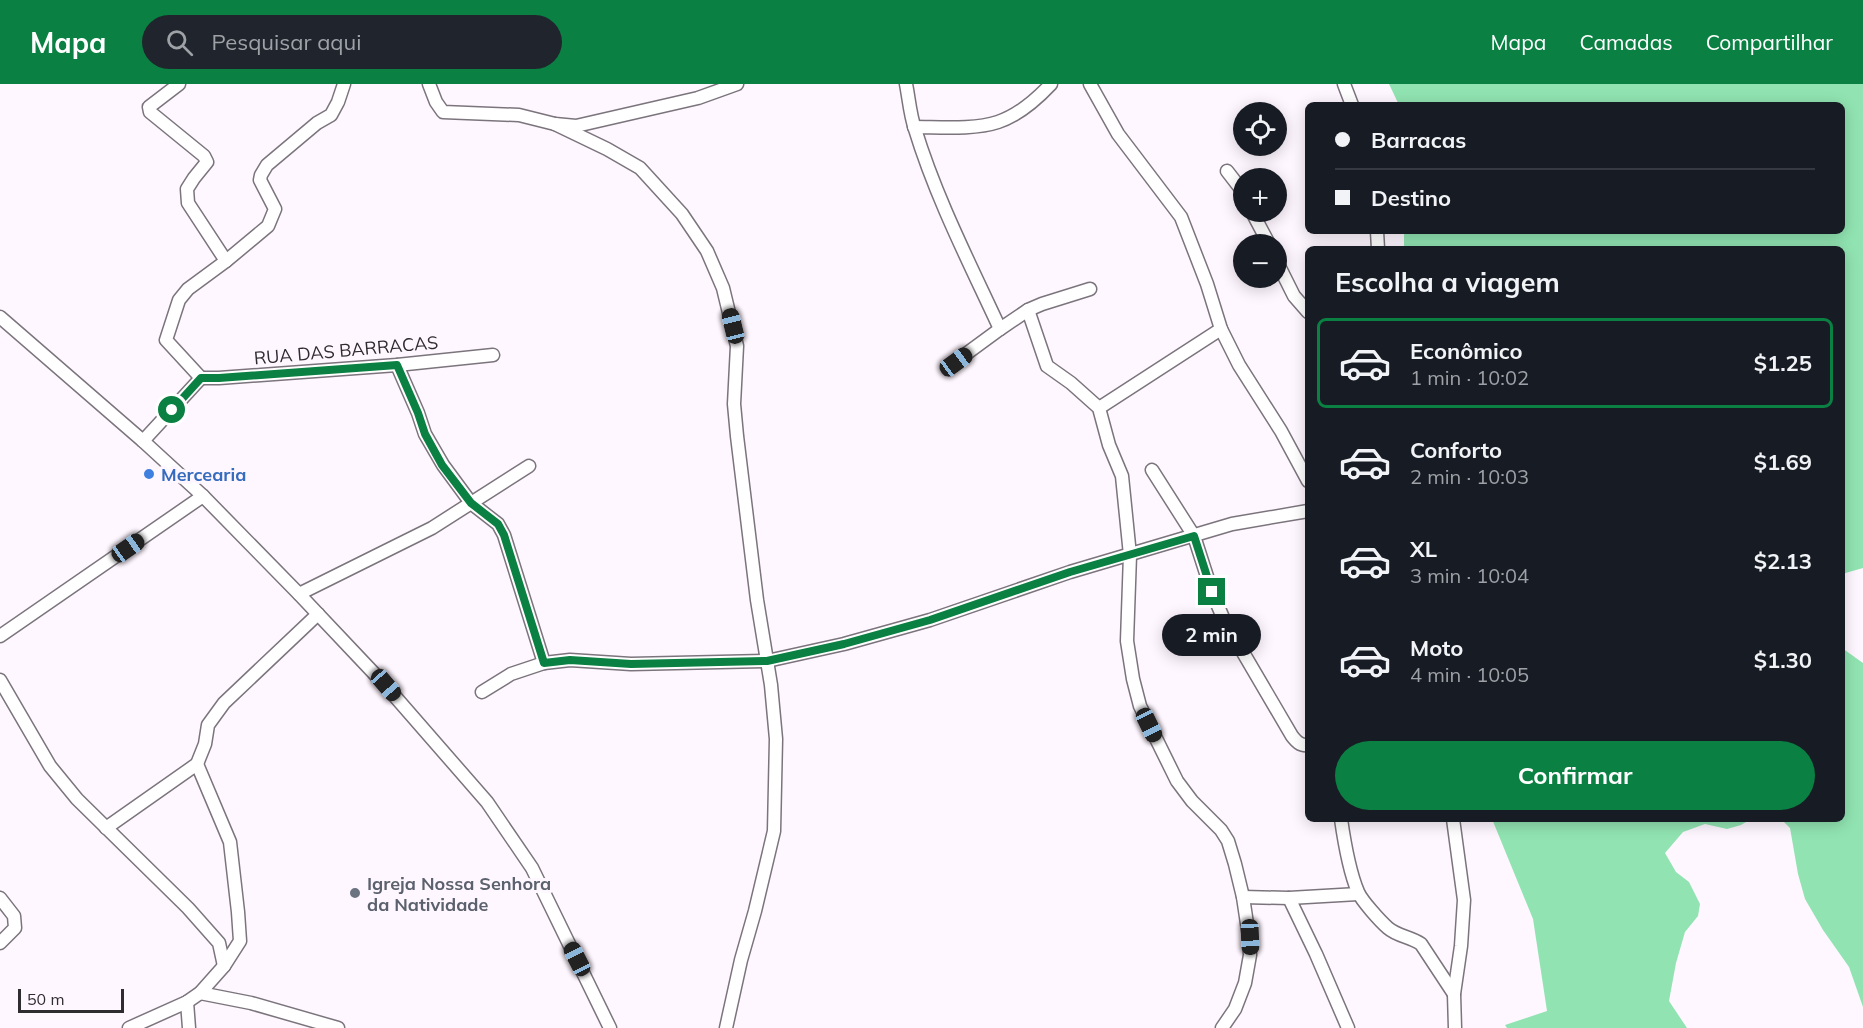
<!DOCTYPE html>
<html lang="pt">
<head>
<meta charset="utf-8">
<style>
  :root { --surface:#171b24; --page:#20242c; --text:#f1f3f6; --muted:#9ea1a6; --line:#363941; --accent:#0b8043 }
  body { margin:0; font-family:Mulish,sans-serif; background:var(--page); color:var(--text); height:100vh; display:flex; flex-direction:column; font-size:22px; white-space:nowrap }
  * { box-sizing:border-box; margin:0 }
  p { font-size:20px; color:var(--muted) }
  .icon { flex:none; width:33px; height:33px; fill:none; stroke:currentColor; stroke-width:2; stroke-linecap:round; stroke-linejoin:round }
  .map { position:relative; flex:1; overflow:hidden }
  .sheet { position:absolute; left:1305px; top:162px; width:540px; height:576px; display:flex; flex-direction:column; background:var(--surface); border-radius:9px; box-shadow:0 3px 15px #0003 }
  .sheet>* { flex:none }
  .guide { position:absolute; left:1305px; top:18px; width:540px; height:132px; border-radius:9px; box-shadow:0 3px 15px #0003; display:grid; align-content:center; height:132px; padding:0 30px; background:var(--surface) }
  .tools { position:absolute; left:1233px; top:18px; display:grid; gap:12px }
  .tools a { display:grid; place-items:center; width:54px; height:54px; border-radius:50%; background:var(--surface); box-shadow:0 3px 15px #0003; font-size:30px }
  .scale { position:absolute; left:18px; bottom:15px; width:106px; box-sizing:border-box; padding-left:6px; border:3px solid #2f2c2f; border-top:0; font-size:16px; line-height:21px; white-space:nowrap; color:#2f2c2f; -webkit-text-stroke:4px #fff7ff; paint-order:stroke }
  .end { position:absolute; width:27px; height:27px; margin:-14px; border:8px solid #0b8043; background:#fff; box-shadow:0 0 0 3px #fff }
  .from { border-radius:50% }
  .bubble { position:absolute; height:42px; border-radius:21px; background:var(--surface); box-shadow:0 3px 15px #0003; font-size:20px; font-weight:700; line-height:42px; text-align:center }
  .car { position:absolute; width:18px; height:36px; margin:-18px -9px; border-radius:8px; box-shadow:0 0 4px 2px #0007; background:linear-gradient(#222 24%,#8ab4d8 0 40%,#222 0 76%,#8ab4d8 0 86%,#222 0) }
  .guide b { display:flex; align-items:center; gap:21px; height:57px; font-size:22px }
  .guide b+b { border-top:2px solid var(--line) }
  .guide i { width:15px; height:15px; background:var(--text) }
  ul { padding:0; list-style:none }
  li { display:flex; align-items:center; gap:18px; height:90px; margin:0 12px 9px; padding:0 18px; border:3px solid transparent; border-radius:9px }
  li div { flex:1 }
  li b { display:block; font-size:22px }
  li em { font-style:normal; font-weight:700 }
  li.active { border-color:var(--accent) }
  li>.icon { width:54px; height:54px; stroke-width:1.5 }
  h2 { padding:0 30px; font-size:27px; line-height:72px }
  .cta { display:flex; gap:12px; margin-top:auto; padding:12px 30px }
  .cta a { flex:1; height:69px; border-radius:36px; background:var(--accent); color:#fff; font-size:24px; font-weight:700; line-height:69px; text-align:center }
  header { display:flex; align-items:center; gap:36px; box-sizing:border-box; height:84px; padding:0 30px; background:var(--accent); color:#fff }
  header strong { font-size:28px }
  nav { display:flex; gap:33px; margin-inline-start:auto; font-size:21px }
  .search { width:420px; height:54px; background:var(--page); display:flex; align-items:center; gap:15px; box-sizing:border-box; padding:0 21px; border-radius:33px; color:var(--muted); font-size:22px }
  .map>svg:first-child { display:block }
</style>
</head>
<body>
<header>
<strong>Mapa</strong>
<div class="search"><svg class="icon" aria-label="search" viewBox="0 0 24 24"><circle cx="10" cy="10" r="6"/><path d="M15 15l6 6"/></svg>Pesquisar aqui</div>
<nav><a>Mapa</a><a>Camadas</a><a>Compartilhar</a></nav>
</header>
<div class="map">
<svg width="1863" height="944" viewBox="0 0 1863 944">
  <rect width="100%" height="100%" fill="#fff7ff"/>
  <g fill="#91e4b2">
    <polygon points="1389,0 1863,0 1863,484 1842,490 1842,165 1404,165 1404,147 1842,147 1842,21 1399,21"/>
    <polygon points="1842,564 1863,579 1863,923 1849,883 1823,846 1805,815 1798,790 1790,744 1781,735 1842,735"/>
    <polygon points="1492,735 1751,735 1741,741 1727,745 1705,740 1683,748 1665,769 1676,788 1689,798 1700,820 1698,832 1685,848 1676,879 1669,917 1687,944 1507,944 1505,941 1547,927 1533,835"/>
  </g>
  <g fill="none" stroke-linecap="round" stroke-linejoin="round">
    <defs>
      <g id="street">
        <polyline points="179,0 149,23 150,28 204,72 207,78 194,94 187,105 188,119 226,177"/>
        <polyline points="429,0 436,18 443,28 519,31 555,40 576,42 698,14 737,0"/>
        <path d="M906 0C909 15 910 31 915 45 936 114 970 180 1000 245L1028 226 1042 220 1090 205"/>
        <polyline points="1090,0 1118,50 1181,133 1207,200 1221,245 1239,281 1281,347 1308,397"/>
        <polyline points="1344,0 1352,21"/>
        <polyline points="555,40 607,65 640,84 682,130 707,167 723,204 737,262 734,320 737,352 757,516 771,601 776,655 774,747 755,827 741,876 726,944"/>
        <path d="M914 43C939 43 974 46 998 38 1019 31 1036 16 1051 0"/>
        <polyline points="1227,87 1244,109"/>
        <polyline points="1252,128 1269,160"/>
        <polyline points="1377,147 1378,165"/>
        <polyline points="1276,176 1294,212 1308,228"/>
        <polyline points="1028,226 1047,282 1071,299 1099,324 1109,361 1122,392 1130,471 1127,557 1133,595 1140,622 1177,697 1192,717 1221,746 1228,757 1235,780 1243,813 1249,853 1250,871 1245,899 1235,925 1222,944"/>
        <polyline points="0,233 143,357 203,412 299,510 385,601 487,718 532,784 610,944"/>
        <polyline points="955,278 1000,245"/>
        <polyline points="397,281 418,329 425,350 443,381 471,419 498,440 504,451 544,579"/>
        <polyline points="201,294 166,256 179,216 188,205 226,177 268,142 275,125 260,96 261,91 267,81 317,39 331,31 338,18 344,0"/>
        <polyline points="201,294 219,294 397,281 493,271"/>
        <polyline points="1099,324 1221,245"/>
        <polyline points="143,357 201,294"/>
        <path d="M1152 386 1194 452 1212 508 1224 536 1292 652C1296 657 1300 662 1308 661"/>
        <polyline points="299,510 432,444 529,382"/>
        <polyline points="0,552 203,412"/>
        <polyline points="0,596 50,682 77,715 188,824 219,859 224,882"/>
        <polyline points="482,608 511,590 544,579 570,576 631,580 767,577 844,560 930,536 1070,488 1232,440 1308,427"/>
        <path d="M1341 735C1344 756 1350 789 1358 808 1362 817 1380 837 1388 844 1397 852 1411 853 1421 860L1454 910"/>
        <polyline points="1453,735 1464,816 1461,862 1454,910 1455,944"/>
        <polyline points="106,744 197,680 205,660 208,641 224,619 318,530"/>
        <polyline points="1243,813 1289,814 1358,810"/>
        <polyline points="0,814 14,832 15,844 0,859"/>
        <polyline points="1289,814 1316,870 1348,944"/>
        <polyline points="200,909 251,919 338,944"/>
        <polyline points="187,918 189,944"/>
        <polyline points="129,944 187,918 200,909 224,882 240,857 238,828 230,758 197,680"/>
      </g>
    </defs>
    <use href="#street" stroke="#7b747c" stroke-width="15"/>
    <use href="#street" stroke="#fff" stroke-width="12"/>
  </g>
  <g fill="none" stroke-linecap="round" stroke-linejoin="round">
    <polyline stroke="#0b8043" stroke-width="8" points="172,326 201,294 219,294 397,281 418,329 425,350 442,381 471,419 498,440 504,451 544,579 570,576 631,580 767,577 844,560 930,536 1070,488 1194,452 1212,508"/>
  </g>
  <circle fill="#3f7fe0" stroke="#fff7ff" stroke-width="2" cx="149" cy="390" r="6"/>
  <circle fill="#6b7280" stroke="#fff7ff" stroke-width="2" cx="355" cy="809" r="6"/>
  <g text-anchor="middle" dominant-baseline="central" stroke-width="6" stroke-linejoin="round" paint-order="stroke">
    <g font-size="18" fill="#2f2c2f" stroke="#fff7ff">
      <text transform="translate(346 266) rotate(-5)">RUA DAS BARRACAS</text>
    </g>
    <g font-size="18" font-weight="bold" fill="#366cbe" stroke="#fff7ff" text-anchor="start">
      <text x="161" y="390">Mercearia</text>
    </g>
    <g font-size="18" font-weight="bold" fill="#5b616d" stroke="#fff7ff" text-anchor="start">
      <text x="367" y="799">Igreja Nossa Senhora<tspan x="367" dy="21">da Natividade</tspan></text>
    </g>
  </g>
</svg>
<div class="tools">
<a><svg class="icon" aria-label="locate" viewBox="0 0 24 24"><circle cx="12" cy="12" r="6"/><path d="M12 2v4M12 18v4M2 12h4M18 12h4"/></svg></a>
<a>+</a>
<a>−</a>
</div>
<div class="scale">50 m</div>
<i class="end from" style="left:172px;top:326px"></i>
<i class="end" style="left:1212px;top:508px"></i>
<div class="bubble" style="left:1162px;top:530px;width:99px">2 min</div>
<i class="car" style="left:733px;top:242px;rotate:346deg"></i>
<i class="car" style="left:956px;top:278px;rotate:54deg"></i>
<i class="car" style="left:128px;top:464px;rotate:55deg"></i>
<i class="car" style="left:386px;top:601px;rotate:139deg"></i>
<i class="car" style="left:1149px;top:641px;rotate:154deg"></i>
<i class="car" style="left:1250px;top:853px;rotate:178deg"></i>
<i class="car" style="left:577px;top:875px;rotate:333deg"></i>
<div class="guide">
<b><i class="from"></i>Barracas</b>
<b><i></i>Destino</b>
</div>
<section class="sheet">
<h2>Escolha a viagem</h2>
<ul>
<li class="active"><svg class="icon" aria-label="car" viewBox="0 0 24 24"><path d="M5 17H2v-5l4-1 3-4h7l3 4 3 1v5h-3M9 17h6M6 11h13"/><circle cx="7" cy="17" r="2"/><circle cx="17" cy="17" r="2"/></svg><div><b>Econômico</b><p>1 min · 10:02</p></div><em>$1.25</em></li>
<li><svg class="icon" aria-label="car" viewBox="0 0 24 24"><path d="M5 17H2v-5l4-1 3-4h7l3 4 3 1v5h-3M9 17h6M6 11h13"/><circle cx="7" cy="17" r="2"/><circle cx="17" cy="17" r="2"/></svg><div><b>Conforto</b><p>2 min · 10:03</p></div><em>$1.69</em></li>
<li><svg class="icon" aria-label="car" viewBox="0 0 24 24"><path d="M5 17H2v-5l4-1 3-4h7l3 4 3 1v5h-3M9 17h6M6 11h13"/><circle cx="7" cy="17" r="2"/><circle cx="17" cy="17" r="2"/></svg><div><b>XL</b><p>3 min · 10:04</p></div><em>$2.13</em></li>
<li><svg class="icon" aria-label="car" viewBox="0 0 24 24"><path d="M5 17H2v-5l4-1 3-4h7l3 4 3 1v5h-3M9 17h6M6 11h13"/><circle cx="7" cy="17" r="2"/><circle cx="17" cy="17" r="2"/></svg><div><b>Moto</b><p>4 min · 10:05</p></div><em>$1.30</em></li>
</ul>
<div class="cta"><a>Confirmar</a></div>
</section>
</div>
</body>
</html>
